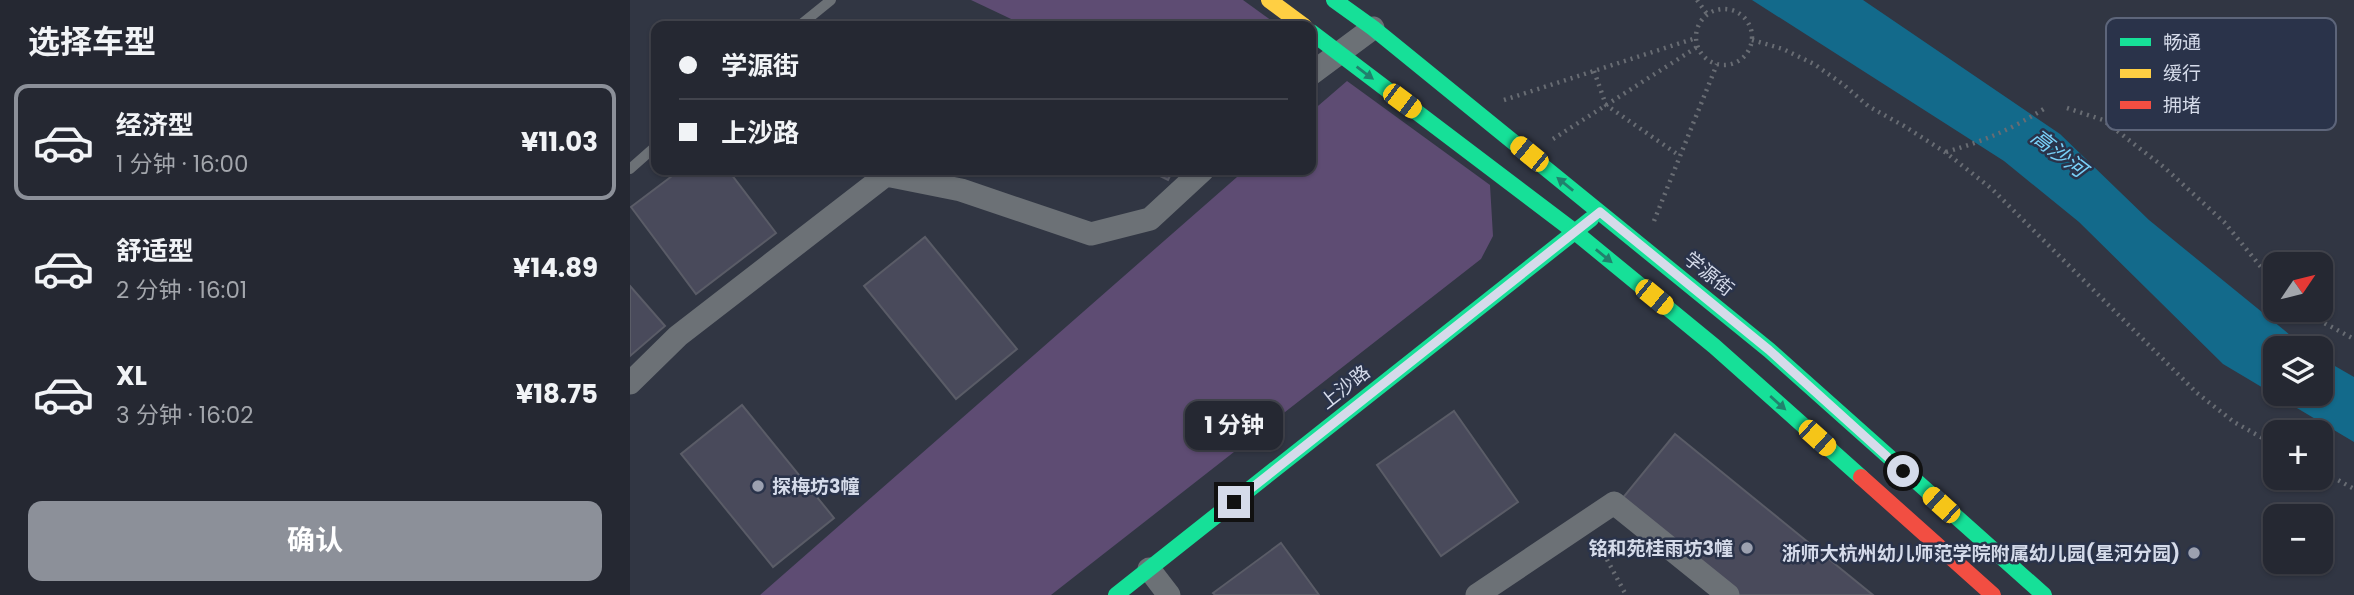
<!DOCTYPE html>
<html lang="zh">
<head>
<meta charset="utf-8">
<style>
  :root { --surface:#252832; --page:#2d303a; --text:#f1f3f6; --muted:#a3a6ac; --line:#42444d; --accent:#8c9099 }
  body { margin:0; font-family:Poppins,"Noto Sans SC",sans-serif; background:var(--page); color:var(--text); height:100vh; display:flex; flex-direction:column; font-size:26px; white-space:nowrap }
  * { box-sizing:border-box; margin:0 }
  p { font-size:23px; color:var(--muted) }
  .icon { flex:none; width:38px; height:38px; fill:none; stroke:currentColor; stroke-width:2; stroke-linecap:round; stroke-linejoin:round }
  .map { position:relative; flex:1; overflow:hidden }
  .side { display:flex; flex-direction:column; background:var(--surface); width:630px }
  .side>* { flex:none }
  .hud { position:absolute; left:21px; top:21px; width:665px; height:154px; border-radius:14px; box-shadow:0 2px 5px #0004,0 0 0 2px var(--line); display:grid; align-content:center; height:154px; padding:0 28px; background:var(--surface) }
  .needle { width:46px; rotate:55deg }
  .tools { position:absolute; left:1633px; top:252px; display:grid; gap:14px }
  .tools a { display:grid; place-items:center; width:70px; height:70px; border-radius:14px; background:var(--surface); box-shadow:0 2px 5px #0004,0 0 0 2px var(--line); font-size:35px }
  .end { position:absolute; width:32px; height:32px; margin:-16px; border:9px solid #d5dbea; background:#111; box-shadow:0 0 0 4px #111 }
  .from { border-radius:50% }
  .bubble { position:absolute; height:49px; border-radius:14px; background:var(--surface); box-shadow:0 2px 5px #0004,0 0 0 2px var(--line); font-size:23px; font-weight:700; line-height:49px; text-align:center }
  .car { position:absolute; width:21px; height:42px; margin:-21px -10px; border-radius:9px; box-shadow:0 0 5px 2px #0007; background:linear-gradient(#f5c518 24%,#345 0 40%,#f5c518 0 76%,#345 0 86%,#f5c518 0) }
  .hud b { display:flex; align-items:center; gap:24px; height:66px; font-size:26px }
  .hud b+b { border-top:2px solid var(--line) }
  .hud i { width:18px; height:18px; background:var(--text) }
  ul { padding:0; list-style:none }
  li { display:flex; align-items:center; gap:21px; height:116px; margin:0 14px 10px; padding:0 14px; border:4px solid transparent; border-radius:14px }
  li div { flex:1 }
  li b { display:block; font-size:26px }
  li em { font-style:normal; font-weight:700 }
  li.on { border-color:var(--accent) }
  li>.icon { width:63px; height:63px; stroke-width:1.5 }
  h2 { padding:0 28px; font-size:32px; line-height:84px }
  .action { display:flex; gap:14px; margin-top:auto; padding:14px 28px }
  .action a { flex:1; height:80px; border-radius:14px; background:var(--accent); color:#fff; font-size:28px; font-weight:700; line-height:80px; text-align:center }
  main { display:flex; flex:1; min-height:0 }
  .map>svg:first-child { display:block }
</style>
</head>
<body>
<main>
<section class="side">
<h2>选择车型</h2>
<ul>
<li class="on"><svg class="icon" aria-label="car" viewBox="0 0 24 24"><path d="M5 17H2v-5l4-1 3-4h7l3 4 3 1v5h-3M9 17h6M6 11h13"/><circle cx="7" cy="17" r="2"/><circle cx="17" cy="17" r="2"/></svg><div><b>经济型</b><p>1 分钟 · 16:00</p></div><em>¥11.03</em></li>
<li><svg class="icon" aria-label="car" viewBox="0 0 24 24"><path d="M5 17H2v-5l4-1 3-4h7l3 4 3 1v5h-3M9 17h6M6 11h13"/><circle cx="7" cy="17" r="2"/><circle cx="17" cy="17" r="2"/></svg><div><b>舒适型</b><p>2 分钟 · 16:01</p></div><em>¥14.89</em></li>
<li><svg class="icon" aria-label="car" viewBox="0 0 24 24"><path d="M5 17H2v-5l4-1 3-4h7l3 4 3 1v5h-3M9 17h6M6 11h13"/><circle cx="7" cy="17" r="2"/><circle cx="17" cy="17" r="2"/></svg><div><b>XL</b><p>3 分钟 · 16:02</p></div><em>¥18.75</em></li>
</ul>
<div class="action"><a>确认</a></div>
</section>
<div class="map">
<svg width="1724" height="595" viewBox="0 0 1724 595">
  <rect width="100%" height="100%" fill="#313643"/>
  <g fill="#5e4c73">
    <polygon points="341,0 613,0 649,26 396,26"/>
    <polygon points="717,81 860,185 863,236 851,259 421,595 130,595 615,170 681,170 681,112"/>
  </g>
  <polygon fill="#136a8b" points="1122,0 1233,0 1430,134 1519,220 1676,348 1645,348 1645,394 1690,394 1691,358 1724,377 1724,442 1593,364 1449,222 1374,161"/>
  <g fill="#494a5b" stroke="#5a5c67" stroke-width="2">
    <polygon points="50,170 98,170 146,233 66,294 1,207"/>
    <polygon points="518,170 543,170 538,180"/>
    <polygon points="295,237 387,349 326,399 234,286"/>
    <polygon points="0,286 35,326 0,356"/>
    <polygon points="112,405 204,518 143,567 51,454"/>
    <polygon points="824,411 888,502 811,556 747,465"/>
    <polygon points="1045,434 1243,595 1107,595 991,500"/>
    <polygon points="651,543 689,595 585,595 583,593"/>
  </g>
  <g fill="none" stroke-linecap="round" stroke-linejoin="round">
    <g stroke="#686c73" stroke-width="4.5" stroke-dasharray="2 5" stroke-linecap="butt">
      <polyline points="1067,0 1077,14"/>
      <circle cx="1094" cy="37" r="28"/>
      <polyline points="1122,40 1153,49 1184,64 1214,85 1238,106 1274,126 1315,152 1362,189 1567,393 1604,422 1645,445"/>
      <polyline points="964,71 976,105 1050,156"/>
      <polyline points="874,100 1066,38"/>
      <polyline points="1437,108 1473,120 1535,168 1594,222 1645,284"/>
      <polyline points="923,139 1067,47"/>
      <path d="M1316 152C1357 140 1380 130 1417 107"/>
      <polyline points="1024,221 1087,64"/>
      <polyline points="1670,310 1724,339"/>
      <polyline points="1690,470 1724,489"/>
      <polyline points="967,541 996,595"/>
    </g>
    <g stroke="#6c7176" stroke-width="10">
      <polyline points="169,26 201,0"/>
      <polyline points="0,169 26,146"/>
    </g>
    <g stroke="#6c7176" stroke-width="23">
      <polyline points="681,74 743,28"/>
      <polyline points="0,383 48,336 256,175 331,190 461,234 520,219 573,170"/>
      <polyline points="519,569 539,595"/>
      <polyline points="847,595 984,503 1098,595"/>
    </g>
    <g stroke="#16e098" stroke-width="16">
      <polyline points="704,0 743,28 1139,350 1414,595"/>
      <polyline points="681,32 945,232 1084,346 1231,477"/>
      <polyline points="486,595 961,219"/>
    </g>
    <polyline stroke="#ffcf43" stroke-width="16" points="639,0 674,26"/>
    <polyline stroke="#f24e42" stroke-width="16" points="1231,477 1363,595"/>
  </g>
  <defs><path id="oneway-solid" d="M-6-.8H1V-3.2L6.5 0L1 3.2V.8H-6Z" transform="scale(1.75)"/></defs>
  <g fill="#21816d">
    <use href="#oneway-solid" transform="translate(735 73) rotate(37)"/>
    <use href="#oneway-solid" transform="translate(935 184) rotate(-141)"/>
    <use href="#oneway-solid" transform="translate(974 256) rotate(39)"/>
    <use href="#oneway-solid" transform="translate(1148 403) rotate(42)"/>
  </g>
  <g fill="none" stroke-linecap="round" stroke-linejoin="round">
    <polyline stroke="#d5dbea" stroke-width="9" points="604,502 970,212 1139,350 1273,471"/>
  </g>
  <g fill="#9ca1b0" stroke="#2a334a" stroke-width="2.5">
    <circle cx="128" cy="486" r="7"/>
    <circle cx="1117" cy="548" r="7"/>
    <circle cx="1564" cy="553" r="7"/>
  </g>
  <g text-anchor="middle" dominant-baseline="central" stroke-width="5" stroke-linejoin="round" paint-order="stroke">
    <g font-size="19" fill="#d5dbea" stroke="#2a334a">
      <text transform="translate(1079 274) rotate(39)">学源街</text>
      <text transform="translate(715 387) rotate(-38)">上沙路</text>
    </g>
    <g font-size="19" font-weight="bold" fill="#d5dbea" stroke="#2a334a" text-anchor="end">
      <text x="142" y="486" text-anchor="start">探梅坊3幢</text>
      <text x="1103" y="548">铭和苑桂雨坊3幢</text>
      <text x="1550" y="553">浙师大杭州幼儿师范学院附属幼儿园(星河分园)</text>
    </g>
    <g font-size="21" font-style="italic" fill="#79d0f8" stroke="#2a334a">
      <text transform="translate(1429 153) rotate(38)">高沙河</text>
    </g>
  </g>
  <rect x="1476" y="18" width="230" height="112" rx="10" fill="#2a334a" stroke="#5d657a" stroke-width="2"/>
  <rect x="1490" y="38" width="31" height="8" fill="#16e098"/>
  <rect x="1490" y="69" width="31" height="9" fill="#ffcf43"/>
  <rect x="1490" y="101" width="31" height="8" fill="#f24e42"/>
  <g font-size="19" fill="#d5dbea">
    <text x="1533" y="49">畅通</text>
    <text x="1533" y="80">缓行</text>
    <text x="1533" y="112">拥堵</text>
  </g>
</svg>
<div class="tools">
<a><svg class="needle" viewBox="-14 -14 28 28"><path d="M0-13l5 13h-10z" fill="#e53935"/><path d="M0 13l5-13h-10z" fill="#a3a6ac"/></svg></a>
<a><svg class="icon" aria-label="layers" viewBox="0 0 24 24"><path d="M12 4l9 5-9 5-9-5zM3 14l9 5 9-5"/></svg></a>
<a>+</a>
<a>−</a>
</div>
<i class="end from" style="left:1273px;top:471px"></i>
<i class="end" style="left:604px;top:502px"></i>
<div class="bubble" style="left:555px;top:401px;width:98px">1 分钟</div>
<i class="car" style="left:772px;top:101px;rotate:127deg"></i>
<i class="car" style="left:899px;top:154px;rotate:309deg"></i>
<i class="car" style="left:1024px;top:297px;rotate:129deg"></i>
<i class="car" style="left:1187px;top:438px;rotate:132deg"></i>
<i class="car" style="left:1311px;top:505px;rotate:312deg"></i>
<div class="hud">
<b><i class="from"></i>学源街</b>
<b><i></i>上沙路</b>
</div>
</div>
</main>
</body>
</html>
